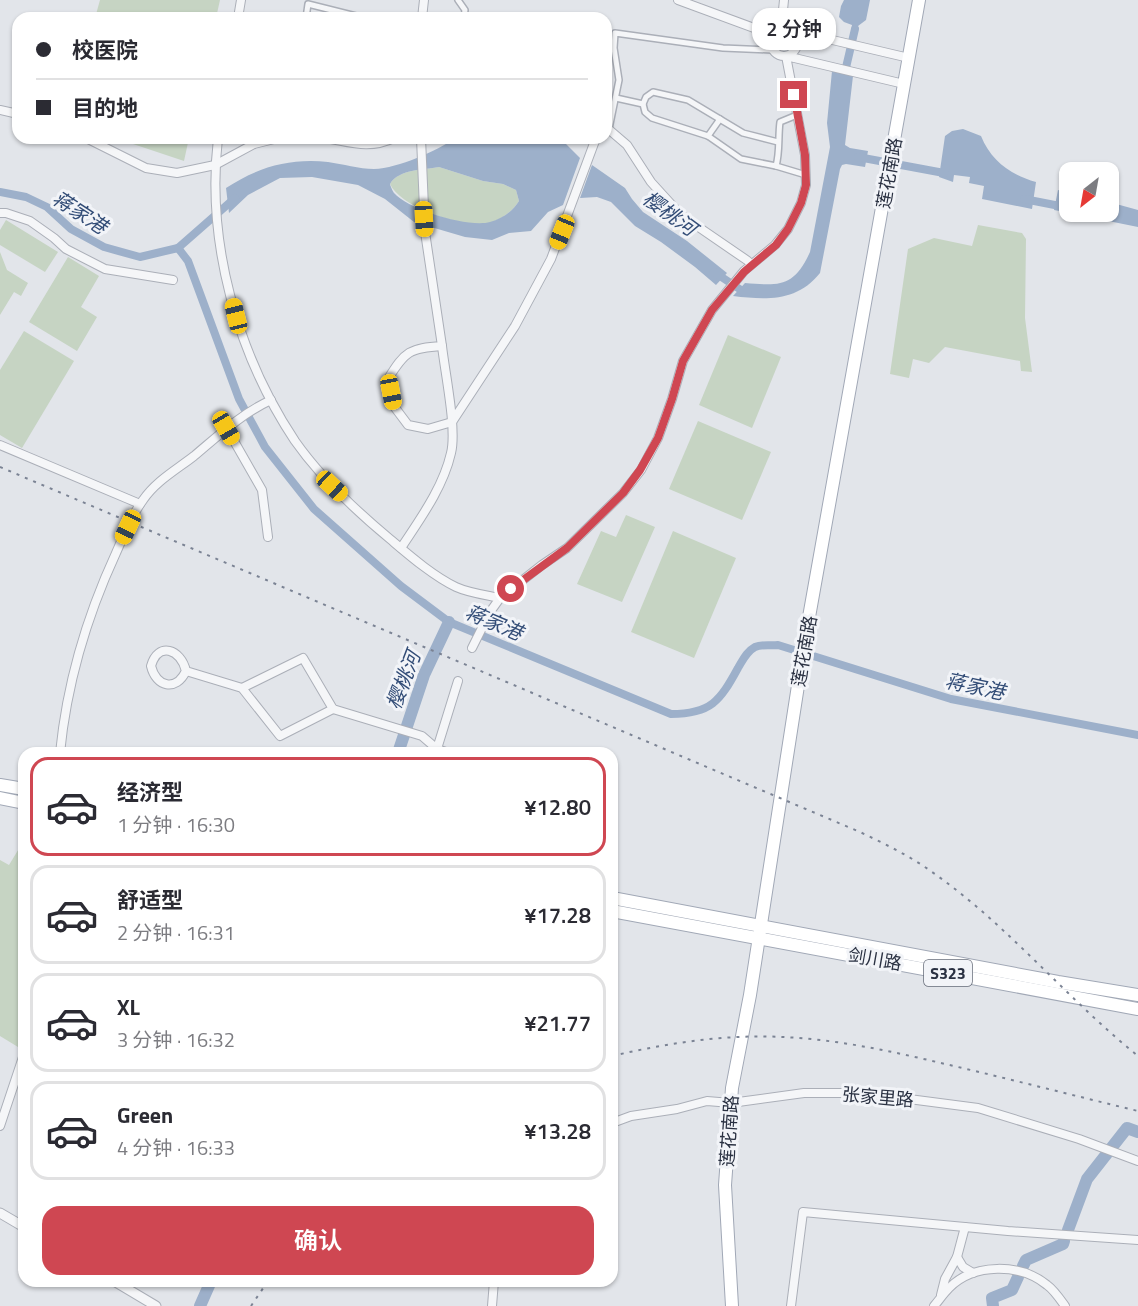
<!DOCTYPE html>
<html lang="zh">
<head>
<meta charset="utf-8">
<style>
  :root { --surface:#fff; --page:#f2f2f3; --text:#2b2b33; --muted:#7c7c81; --line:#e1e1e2; --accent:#cf4752 }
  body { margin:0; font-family:"Titillium Web","Noto Sans SC",sans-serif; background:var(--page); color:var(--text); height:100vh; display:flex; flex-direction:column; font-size:22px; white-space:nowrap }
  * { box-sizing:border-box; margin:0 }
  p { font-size:20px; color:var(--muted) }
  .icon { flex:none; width:33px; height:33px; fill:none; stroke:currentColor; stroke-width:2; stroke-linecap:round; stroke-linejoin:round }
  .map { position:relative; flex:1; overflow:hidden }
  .side { position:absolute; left:18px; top:747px; width:600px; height:540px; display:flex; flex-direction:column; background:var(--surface); border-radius:18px; box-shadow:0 2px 4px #0004 }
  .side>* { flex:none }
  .top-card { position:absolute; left:12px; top:12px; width:600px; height:132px; border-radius:18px; box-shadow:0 2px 4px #0004; display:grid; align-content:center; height:132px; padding:0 24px; background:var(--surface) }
  .needle { width:39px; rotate:211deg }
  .controls { position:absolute; left:1059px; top:162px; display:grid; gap:12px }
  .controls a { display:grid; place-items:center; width:60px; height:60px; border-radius:12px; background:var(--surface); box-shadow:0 2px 4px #0004; font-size:30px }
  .end { position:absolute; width:27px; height:27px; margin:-14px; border:8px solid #cf4752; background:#fff; box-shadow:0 0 0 3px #fff }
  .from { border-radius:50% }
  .bubble { position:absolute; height:42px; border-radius:18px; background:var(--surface); box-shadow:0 2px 4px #0004; font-size:20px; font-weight:600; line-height:42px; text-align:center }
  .car { position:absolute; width:18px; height:36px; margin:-18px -9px; border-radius:8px; box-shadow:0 0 4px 2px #0007; background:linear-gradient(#f5c518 24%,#345 0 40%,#f5c518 0 76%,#345 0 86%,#f5c518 0) }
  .top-card b { display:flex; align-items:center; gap:21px; height:57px; font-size:22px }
  .top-card b+b { border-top:2px solid var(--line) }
  .top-card i { width:15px; height:15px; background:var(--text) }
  ul { padding:10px 0 0; list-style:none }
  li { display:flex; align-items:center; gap:18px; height:99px; margin:0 12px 9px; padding:0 12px; border:3px solid var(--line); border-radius:18px }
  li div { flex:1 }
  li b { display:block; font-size:22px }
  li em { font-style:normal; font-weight:600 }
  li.current { border-color:var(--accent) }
  li>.icon { width:54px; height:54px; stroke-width:1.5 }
  .primary-button { display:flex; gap:12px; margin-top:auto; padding:12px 24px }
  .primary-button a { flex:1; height:69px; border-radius:18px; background:var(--accent); color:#fff; font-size:24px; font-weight:600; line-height:69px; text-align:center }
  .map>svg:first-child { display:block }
</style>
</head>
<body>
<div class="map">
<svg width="1138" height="1306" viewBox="0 0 1138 1306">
  <rect width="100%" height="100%" fill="#e2e5ea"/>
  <g fill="#c6d4c3">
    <polygon points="100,0 220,0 216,18 95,18"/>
    <polygon points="115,138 189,138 184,161"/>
    <path d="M439 167 483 181 503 184 516 190 519 201C513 211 502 219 490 223 465 229 401 208 390 184 399 169 423 170 439 167Z"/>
    <polygon points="6,220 58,252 45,272 0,245 0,230"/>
    <polygon points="978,225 1022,233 1026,239 1025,318 1032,372 1021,371 1020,361 945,347 929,363 913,359 909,378 890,374 908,249 934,238 972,246"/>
    <polygon points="0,252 7,270 28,283 21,296 14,292 0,315"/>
    <polygon points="68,257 99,276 81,307 97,317 77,351 29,322"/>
    <polygon points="24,331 74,361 22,448 0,435 0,370"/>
    <polygon points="728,335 781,357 752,428 699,405"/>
    <polygon points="698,421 771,452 742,520 669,489"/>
    <polygon points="626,515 655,527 622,602 577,584 601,531 616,537"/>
    <polygon points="673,531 736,558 694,658 631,632"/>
    <polygon points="23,842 24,1032 18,1047 0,1036 0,860 9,865"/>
  </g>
  <g fill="#9db0ca" fill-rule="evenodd">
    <polygon points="844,0 870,0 866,20 858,26 855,39 850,38 852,25 844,22 839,17 841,6"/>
    <path d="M832 71 853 76 845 145 850 148 868 151 865 167 846 164 842 165 840 169 820 273C797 302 766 300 733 296L745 283C780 286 794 287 810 252L830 147 827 123Z"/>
    <path d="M963 129 981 136C991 161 1011 175 1036 182L1032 209 982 199 984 186 969 183 970 177 954 175 953 182 939 177 945 136 952 131Z"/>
    <path d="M456 138H560L580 158 563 205 548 212 531 231 509 233 492 240 465 237 414 222 385 199 358 185 312 177 280 178 248 195 229 213 226 188C258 167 290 158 328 162 343 164 359 169 374 169 399 168 436 151 456 138ZM439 167 483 181 503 184 516 190 519 201C513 211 502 219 490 222 469 228 409 210 394 193 393 192 390 185 390 184 399 169 423 170 439 167Z"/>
    <polygon points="592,165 625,188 632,199 643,212 687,241 727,273 716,285 695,267 661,242 635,226 611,202 597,197 580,198"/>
    <polygon points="1058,190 1069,193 1070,212 1108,212 1109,202 1138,210 1138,227 1054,210"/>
  </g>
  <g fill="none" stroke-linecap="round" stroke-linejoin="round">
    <g stroke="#9db0ca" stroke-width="8">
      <polyline points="844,76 855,29"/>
      <polyline points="858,157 944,173 946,168"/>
      <path d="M0 192 26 197 47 207 71 229 104 247 140 257 178 248 188 261 239 399 265 447 314 509 401 586 449 622 671 714C711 714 720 701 738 668 743 660 746 652 755 647 762 644 771 646 778 645L951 699 1138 735"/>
      <polyline points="1024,199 1070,208"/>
      <polyline points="178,248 235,198"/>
      <polyline points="714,272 744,292 748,292"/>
    </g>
    <g stroke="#9db0ca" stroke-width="12">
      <polyline points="398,753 424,675 449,622"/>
      <polyline points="1068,1230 1087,1179 1127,1128 1138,1132"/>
      <polyline points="1023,1266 1026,1260 1063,1244 1064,1241"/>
      <polyline points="200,1306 211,1281"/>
      <polyline points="993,1306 992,1298 1012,1290 1018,1277"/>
    </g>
    <defs>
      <g id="pedestrian">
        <polyline points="458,0 465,10 464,18"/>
        <polyline points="306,18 308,4 364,18"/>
        <polyline points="616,98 643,104 645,112 652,118 708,136 741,159 776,166"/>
        <polyline points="643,104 646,97 653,92 688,100 743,133 778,142"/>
        <path d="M797 115 780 122C778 137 780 152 776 166L806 175"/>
        <polyline points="609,129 619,80 614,48 615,33 723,48 772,50"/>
        <polyline points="708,136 720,119"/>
      </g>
      <g id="minor">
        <polyline points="678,0 773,35"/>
        <polyline points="238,18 241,0"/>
        <polyline points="422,18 424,0"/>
        <polyline points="783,30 782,20 784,0"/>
        <circle cx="784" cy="43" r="13"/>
        <polyline points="792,33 824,38 909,58"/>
        <polyline points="0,110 18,114"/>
        <polyline points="606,127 627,145 651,182 681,215 748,261"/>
        <polyline points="86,138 146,168 177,173 215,165 254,144 278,138"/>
        <path d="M218 138C206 242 237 354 295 441 321 478 355 510 390 539 409 555 433 576 456 587 469 593 486 595 500 598"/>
        <path d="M325 138C350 142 369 150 394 138"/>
        <path d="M421 138 425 232 442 346C410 348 405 351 388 379L393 405 408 425 428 429 452 422 515 326 551 259 596 138"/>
        <polyline points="0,213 6,213 30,221 54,238 66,249 105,269 173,280"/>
        <polyline points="226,427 262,490 268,537"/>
        <polyline points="0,445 140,504"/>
        <path d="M401 548C420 519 443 488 451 453 457 429 445 373 442 346"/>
        <polyline points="472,648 490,612 500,598 542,565 567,548 623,493 641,470 658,438 672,399 683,361 712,310 744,271 775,245 788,229 801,203 806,185 805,155 786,56 904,84"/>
        <path d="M186 671C176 692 156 687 151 666 158 641 181 649 186 671L242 688 280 736 333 709"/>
        <polyline points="242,688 303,658 333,709 422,736 437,749 449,753"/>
        <polyline points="436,752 458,681"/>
        <path d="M60 753C67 682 86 618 116 553 124 535 131 516 143 500 156 481 176 470 194 456 219 435 241 414 271 400"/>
        <polyline points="612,1123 631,1116 677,1109 707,1101 731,1103 804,1093 863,1093 978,1108 1079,1139 1138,1161"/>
        <polyline points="0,1126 24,1054"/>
        <polyline points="957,1257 963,1267 973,1273"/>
        <polyline points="941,1295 945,1279 957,1257 965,1227"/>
        <polyline points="492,1306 494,1281"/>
        <polyline points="791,1306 803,1212 1008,1231 1138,1240"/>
        <path d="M934 1306C939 1300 944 1293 949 1288 974 1263 1020 1263 1047 1285 1054 1290 1060 1299 1065 1306"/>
      </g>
      <g id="tertiary">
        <polyline points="0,1213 24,1227"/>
        <polyline points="114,1281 156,1306"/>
      </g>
      <g id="primary">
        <polyline points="0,785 24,789"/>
        <polyline points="0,798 24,803"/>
        <polyline points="612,898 1058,982 1138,995"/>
        <polyline points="612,911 1138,1009"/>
        <polyline points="732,1306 725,1185 732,1088 750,995 806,634 919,0"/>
      </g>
    </defs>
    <use href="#pedestrian" stroke="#abafb8" stroke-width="8"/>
    <use href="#minor" stroke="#abafb8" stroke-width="10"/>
    <use href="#tertiary" stroke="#abafb8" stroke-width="11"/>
    <use href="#primary" stroke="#a1a8b6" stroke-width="14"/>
    <use href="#pedestrian" stroke="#f5f6f8" stroke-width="5"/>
    <use href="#minor" stroke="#f5f6f8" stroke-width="8"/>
    <use href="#tertiary" stroke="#f5f6f8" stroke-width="9"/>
    <use href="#primary" stroke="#fff" stroke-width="12"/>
    <g stroke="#7b8394" stroke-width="2" stroke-dasharray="3 6" stroke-linecap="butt">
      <path d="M0 467 860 832C885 844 910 856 932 872 1008 925 1066 998 1138 1056"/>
      <path d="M612 1056C668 1043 726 1034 783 1037 849 1040 911 1056 975 1071 1029 1084 1084 1098 1138 1111"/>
      <polyline points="251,1306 268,1281"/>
    </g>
  </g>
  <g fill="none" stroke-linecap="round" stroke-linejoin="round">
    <polyline stroke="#cf4752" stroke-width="8" points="511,589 567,548 623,493 640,470 658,438 672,399 683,361 712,310 744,272 776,245 788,229 801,203 806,185 805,155 794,95"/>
  </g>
  <g text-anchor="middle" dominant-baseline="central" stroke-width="6" stroke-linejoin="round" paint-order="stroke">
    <rect fill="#f2f4f8" stroke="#666c79" stroke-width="1.5" x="924" y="960" width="48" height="26" rx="4.5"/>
    <g font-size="16" font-weight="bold" fill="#2a3142">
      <text x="948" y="973">S323</text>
    </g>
    <g font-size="18" fill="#2a3142" stroke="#f2f4f8">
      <text transform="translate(889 173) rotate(-80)">莲花南路</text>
      <text transform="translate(804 651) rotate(-80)">莲花南路</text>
      <text transform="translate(875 959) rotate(10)">剑川路</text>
      <text transform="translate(878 1097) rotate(5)">张家里路</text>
      <text transform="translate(729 1131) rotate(-86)">莲花南路</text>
    </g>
    <g font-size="20" font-style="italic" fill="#334d77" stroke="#f2f4f8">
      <text transform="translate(80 212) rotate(33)">蒋家港</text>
      <text transform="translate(670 213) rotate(36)">樱桃河</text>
      <text transform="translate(494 622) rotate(23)">蒋家港</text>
      <text transform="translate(403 680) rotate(-69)">樱桃河</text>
      <text transform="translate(975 686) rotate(12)">蒋家港</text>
    </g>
  </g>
</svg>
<div class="controls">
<a><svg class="needle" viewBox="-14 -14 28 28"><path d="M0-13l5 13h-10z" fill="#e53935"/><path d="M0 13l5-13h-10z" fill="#7c7c81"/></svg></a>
</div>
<i class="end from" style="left:511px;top:589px"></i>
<i class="end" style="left:794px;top:95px"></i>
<div class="bubble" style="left:752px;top:8px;width:84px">2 分钟</div>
<i class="car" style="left:424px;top:219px;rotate:177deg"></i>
<i class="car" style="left:562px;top:232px;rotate:202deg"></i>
<i class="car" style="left:236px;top:316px;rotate:346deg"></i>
<i class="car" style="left:391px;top:392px;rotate:169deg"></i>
<i class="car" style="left:226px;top:428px;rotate:150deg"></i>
<i class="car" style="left:332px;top:486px;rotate:133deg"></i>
<i class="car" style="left:128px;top:527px;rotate:205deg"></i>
<div class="top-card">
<b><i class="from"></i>校医院</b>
<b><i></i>目的地</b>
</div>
<section class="side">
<ul>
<li class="current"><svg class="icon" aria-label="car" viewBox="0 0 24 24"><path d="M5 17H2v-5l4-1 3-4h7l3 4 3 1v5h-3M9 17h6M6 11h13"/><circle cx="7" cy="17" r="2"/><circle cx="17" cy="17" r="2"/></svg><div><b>经济型</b><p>1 分钟 · 16:30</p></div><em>¥12.80</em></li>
<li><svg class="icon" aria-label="car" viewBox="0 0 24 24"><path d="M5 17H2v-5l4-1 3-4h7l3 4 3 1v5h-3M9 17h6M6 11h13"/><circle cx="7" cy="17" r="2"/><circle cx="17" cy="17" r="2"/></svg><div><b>舒适型</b><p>2 分钟 · 16:31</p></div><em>¥17.28</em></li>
<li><svg class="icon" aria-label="car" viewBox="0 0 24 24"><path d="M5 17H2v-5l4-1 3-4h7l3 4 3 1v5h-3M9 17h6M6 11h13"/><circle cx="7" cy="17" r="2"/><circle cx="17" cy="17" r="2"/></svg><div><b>XL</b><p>3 分钟 · 16:32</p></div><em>¥21.77</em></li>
<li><svg class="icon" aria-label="car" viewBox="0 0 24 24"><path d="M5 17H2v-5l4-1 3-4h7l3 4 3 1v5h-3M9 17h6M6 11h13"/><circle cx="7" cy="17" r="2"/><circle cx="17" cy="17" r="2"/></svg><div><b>Green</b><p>4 分钟 · 16:33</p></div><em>¥13.28</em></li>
</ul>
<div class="primary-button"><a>确认</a></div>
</section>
</div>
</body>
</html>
